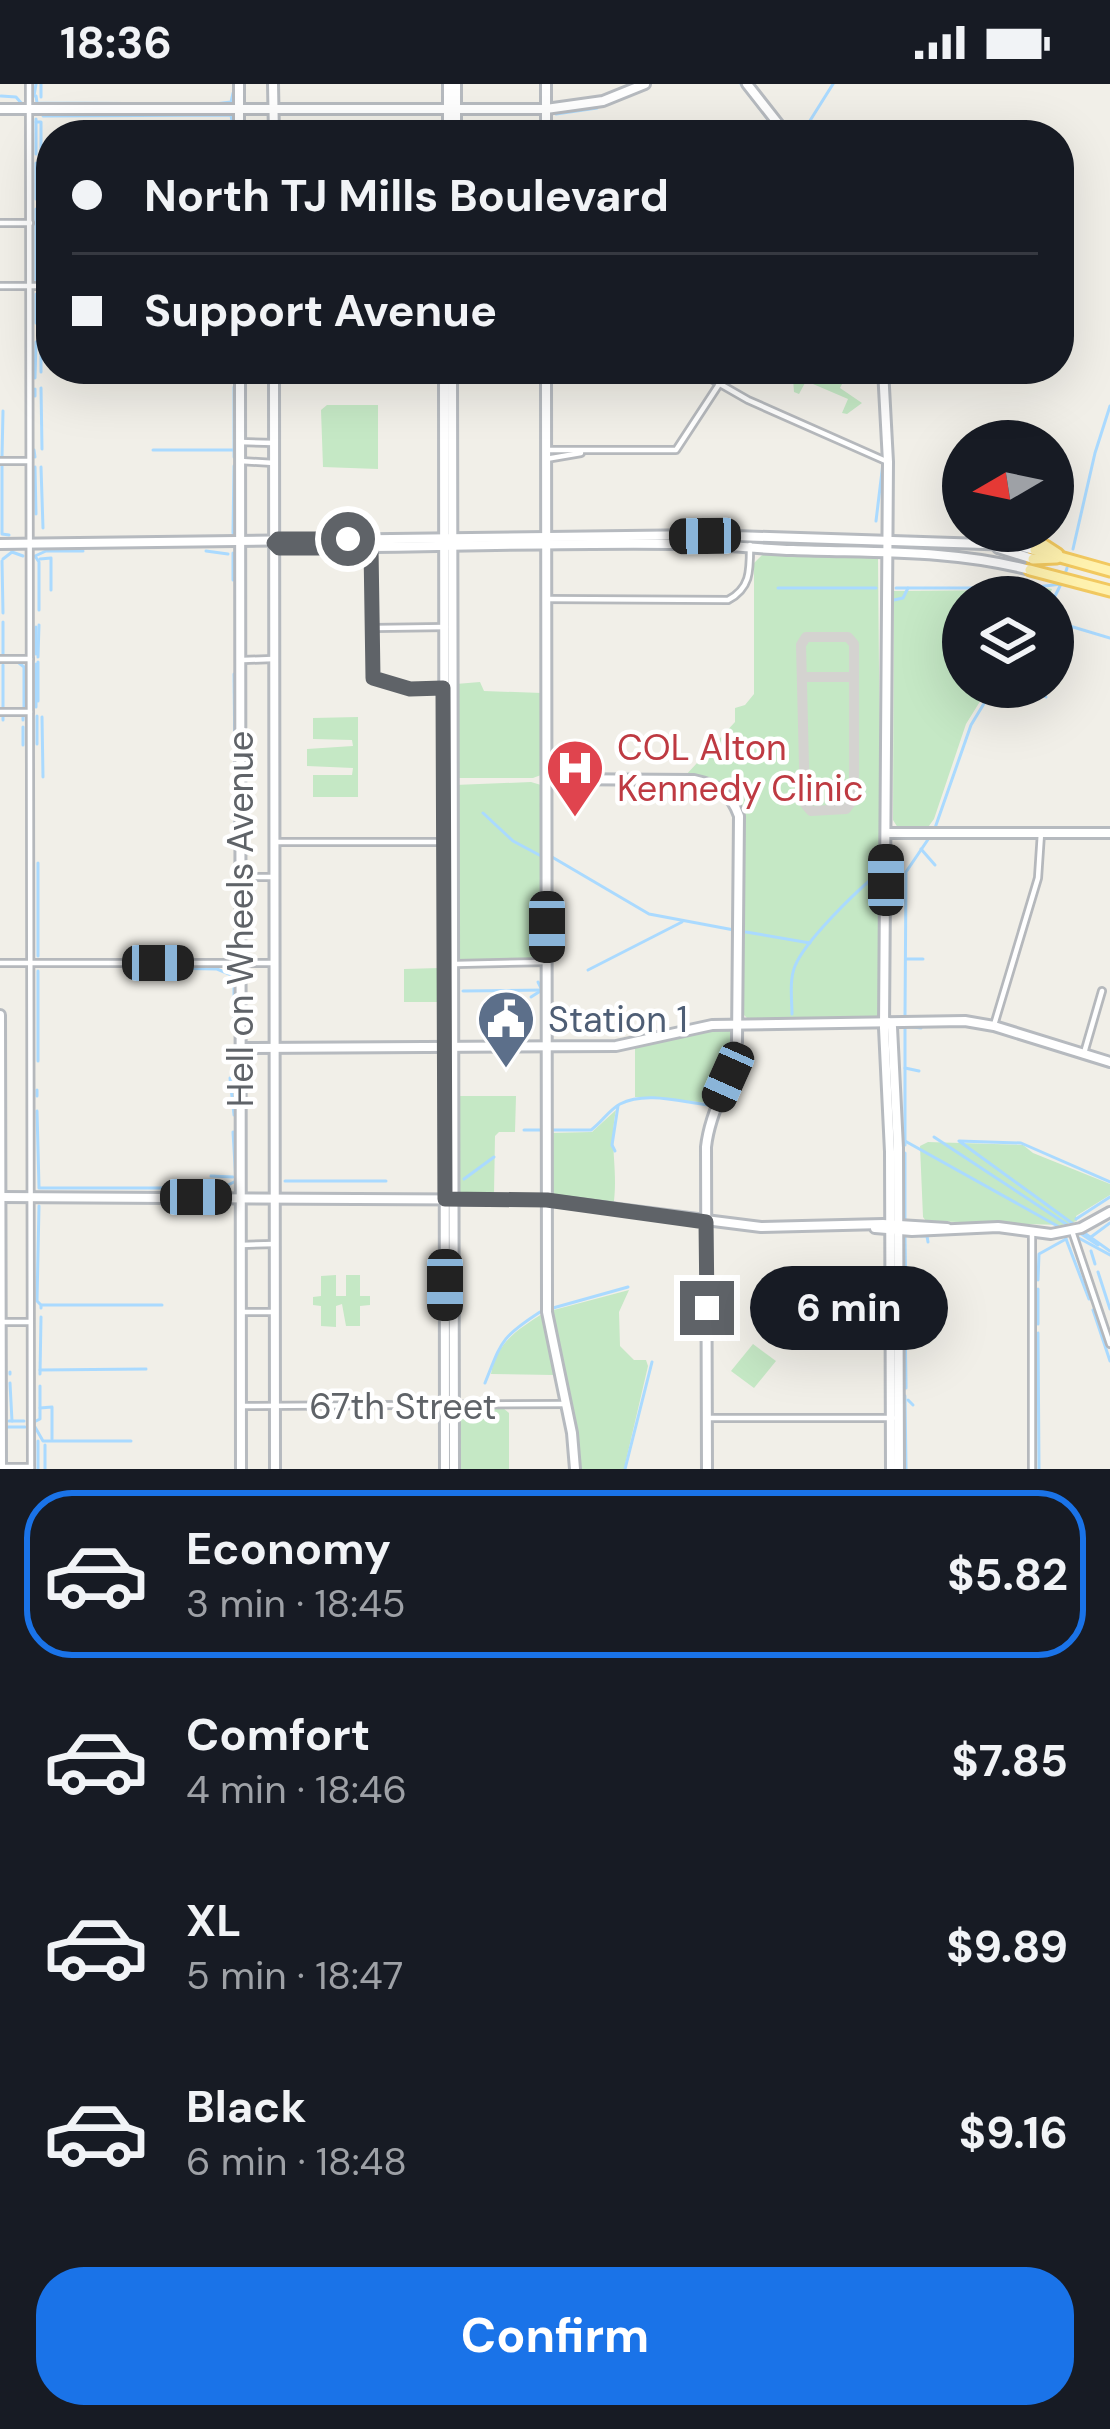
<!DOCTYPE html>
<html lang="en">
<head>
<meta charset="utf-8">
<style>
  :root { --surface:#171b24; --page:#20242c; --text:#f1f3f6; --muted:#9ea1a6; --line:#363941; --accent:#1a73e8 }
  body { margin:0; font-family:"DM Sans",sans-serif; background:var(--page); color:var(--text); height:100vh; display:flex; flex-direction:column; font-size:45px; white-space:nowrap }
  * { box-sizing:border-box; margin:0 }
  p { font-size:39px; color:var(--muted) }
  .icon { flex:none; width:66px; height:66px; fill:none; stroke:currentColor; stroke-width:2; stroke-linecap:round; stroke-linejoin:round }
  .map { position:relative; height:1385px; overflow:hidden }
  .side { display:flex; flex-direction:column; background:var(--surface); flex:1 }
  .side>* { flex:none }
  .banner { position:absolute; left:36px; top:36px; width:1038px; height:264px; border-radius:48px; box-shadow:0 12px 48px #0002; display:grid; align-content:center; height:264px; padding:0 36px; background:var(--surface) }
  .needle { width:78px; rotate:261deg }
  .tools { position:absolute; left:942px; top:336px; display:grid; gap:24px }
  .tools a { display:grid; place-items:center; width:132px; height:132px; border-radius:50%; background:var(--surface); box-shadow:0 12px 48px #0002; font-size:60px }
  .end { position:absolute; width:54px; height:54px; margin:-27px; border:15px solid #5f6368; background:#fff; box-shadow:0 0 0 6px #fff }
  .from { border-radius:50% }
  .bubble { position:absolute; height:84px; border-radius:42px; background:var(--surface); box-shadow:0 12px 48px #0002; font-size:39px; font-weight:700; line-height:84px; text-align:center }
  .car { position:absolute; width:36px; height:72px; margin:-36px -18px; border-radius:15px; box-shadow:0 0 9px 3px #0007; background:linear-gradient(#222 24%,#8ab4d8 0 40%,#222 0 76%,#8ab4d8 0 86%,#222 0) }
  .banner b { display:flex; align-items:center; gap:42px; height:114px; font-size:45px }
  .banner b+b { border-top:3px solid var(--line) }
  .banner i { width:30px; height:30px; background:var(--text) }
  ul { padding:21px 0 0; list-style:none }
  li { display:flex; align-items:center; gap:36px; height:168px; margin:0 24px 18px; padding:0 12px; border:6px solid transparent; border-radius:48px }
  li div { flex:1 }
  li b { display:block; font-size:45px }
  li em { font-style:normal; font-weight:700 }
  li.current { border-color:var(--accent) }
  li>.icon { width:108px; height:108px; stroke-width:1.5 }
  .action { display:flex; gap:24px; margin-top:auto; padding:24px 36px }
  .action a { flex:1; height:138px; border-radius:48px; background:var(--accent); color:#fff; font-size:48px; font-weight:700; line-height:138px; text-align:center }
  .status { display:flex; justify-content:space-between; align-items:center; height:84px; padding:0 60px; background:var(--surface); direction:ltr }
  .status svg { height:33px; fill:currentColor }
  .map>svg:first-child { display:block }
</style>
</head>
<body>
<div class="status"><b>18:36</b><svg viewBox="0 0 49 12"><path d="M0 12V9h3v3zM5 12V6h3v6zM10 12V3h3v9zM15 12V0h3v12zM26 1h20v11H26zM47 4h2v5h-2z"/></svg></div>
<div class="map">
<svg width="1110" height="1385" viewBox="0 0 1110 1385">
  <rect width="100%" height="100%" fill="#f1efe8"/>
  <g fill="#c5e8c5">
    <polygon points="784,285 833,285 834,291 848,288 840,304 862,319 847,330 842,329 848,315 806,297 799,310 794,308 793,294"/>
    <polygon points="327,321 378,321 378,385 323,383 321,326"/>
    <path d="M763 470 874 471 878 475 882 919 881 932 876 934 749 936 741 928 743 737C736 706 715 693 685 692L735 638V624L745 621 754 610V479Z"/>
    <polygon points="1041,503 1052,505 1049,513 963,513 963,603 989,603 966,640 934,735 926,746 898,744 893,736 894,507 1029,506"/>
    <polygon points="480,598 484,607 542,609 541,691 533,694 456,694 456,600"/>
    <polygon points="358,633 358,713 313,713 313,691 352,691 353,684 307,682 307,665 353,662 352,656 313,655 313,634"/>
    <polygon points="531,698 541,701 543,709 542,872 535,877 457,877 455,701"/>
    <polygon points="439,884 440,918 404,918 404,885"/>
    <polygon points="728,944 734,953 728,986 712,1019 635,1013 635,964 682,950"/>
    <polygon points="458,1012 516,1012 515,1048 499,1048 495,1052 494,1110 460,1110 457,1104"/>
    <path d="M616 1026C609 1058 618 1085 614 1117L611 1120 551 1109 550 1049 592 1048Z"/>
    <polygon points="928,1058 1023,1061 1033,1069 1110,1100 1110,1111 1076,1132 1077,1137 1062,1141 926,1137 923,1133 920,1062"/>
    <polygon points="336,1191 336,1212 346,1212 346,1191 360,1191 360,1212 370,1212 370,1221 360,1222 360,1242 346,1242 342,1220 336,1222 336,1243 321,1242 321,1222 313,1221 313,1213 321,1212 321,1192"/>
    <polygon points="629,1206 619,1228 620,1262 634,1276 646,1276 648,1282 624,1385 579,1385 570,1323 573,1321 569,1316 550,1227"/>
    <path d="M542 1230 554 1291 491 1290C496 1259 517 1246 542 1230Z"/>
    <polygon points="753,1260 776,1277 754,1304 731,1287"/>
    <polygon points="503,1324 509,1329 509,1385 456,1385 458,1326"/>
  </g>
  <g fill="none" stroke-linecap="round" stroke-linejoin="round">
    <g stroke="#aadaff" stroke-width="3">
      <polyline points="41,0 41,13"/>
      <polyline points="741,0 780,51"/>
      <polyline points="1,12 16,13 22,20"/>
      <polyline points="34,12 36,0"/>
      <polyline points="36,12 37,19 215,20 231,18 233,9"/>
      <polyline points="502,30 528,30"/>
      <polyline points="556,30 597,24"/>
      <polyline points="43,32 231,31 233,43"/>
      <polyline points="36,38 41,38 41,69"/>
      <polyline points="801,51 833,0"/>
      <polyline points="36,70 36,35"/>
      <polyline points="37,80 41,79 41,111"/>
      <polyline points="36,115 36,79"/>
      <polyline points="40,126 43,126 43,187"/>
      <polyline points="36,196 36,125"/>
      <polyline points="38,215 41,215 41,246"/>
      <polyline points="36,239 36,210 51,210"/>
      <polyline points="878,285 880,301"/>
      <polyline points="41,288 41,257"/>
      <polyline points="35,294 36,258 40,257"/>
      <polyline points="145,296 145,291 234,289"/>
      <polyline points="234,303 234,373"/>
      <polyline points="41,304 42,365"/>
      <polyline points="35,312 35,305"/>
      <polyline points="883,350 883,369"/>
      <polyline points="34,366 35,373"/>
      <polyline points="153,366 234,366"/>
      <polyline points="2,373 3,327"/>
      <polyline points="2,382 2,450 9,451"/>
      <polyline points="35,383 36,430"/>
      <polyline points="41,383 43,444"/>
      <polyline points="876,437 883,379"/>
      <polyline points="233,449 234,382"/>
      <polyline points="1073,465 1095,369 1110,322"/>
      <polyline points="206,467 228,470"/>
      <polyline points="233,469 233,496"/>
      <polyline points="3,475 12,468 23,472"/>
      <polyline points="40,475 51,474 51,506"/>
      <polyline points="2,477 3,529"/>
      <polyline points="1065,490 1067,484"/>
      <polyline points="778,504 876,504"/>
      <polyline points="896,504 1029,504 1061,500 1053,516"/>
      <polyline points="894,516 903,514 908,504"/>
      <polyline points="39,526 39,478 35,472 46,467 83,467"/>
      <polyline points="1053,537 1110,554"/>
      <polyline points="3,538 3,571"/>
      <polyline points="36,543 36,570"/>
      <polyline points="38,573 39,541"/>
      <polyline points="38,578 38,617"/>
      <polyline points="19,579 24,583 24,625"/>
      <polyline points="36,580 36,623"/>
      <polyline points="234,590 235,678"/>
      <polyline points="1035,603 1046,613"/>
      <polyline points="3,623 3,581"/>
      <polyline points="37,632 37,660"/>
      <polyline points="42,633 43,693"/>
      <polyline points="3,636 3,633"/>
      <polyline points="23,636 23,632"/>
      <polyline points="23,661 23,643"/>
      <polyline points="235,725 235,686"/>
      <polyline points="483,729 513,757 543,773"/>
      <polyline points="235,738 236,764"/>
      <polyline points="935,744 971,641 994,603"/>
      <polyline points="921,765 935,781"/>
      <polyline points="552,773 649,830 734,846"/>
      <polyline points="746,848 810,859"/>
      <polyline points="38,872 38,779"/>
      <polyline points="907,875 923,875"/>
      <polyline points="161,884 217,885 234,892"/>
      <polyline points="588,886 682,838"/>
      <polyline points="38,887 38,977"/>
      <polyline points="234,894 234,934"/>
      <polyline points="463,907 544,906"/>
      <polyline points="531,913 542,906 538,898"/>
      <path d="M792 930C792 915 789 897 795 882 805 857 857 806 879 789"/>
      <polyline points="905,931 906,788 929,754"/>
      <polyline points="905,942 905,1061"/>
      <polyline points="905,942 921,944"/>
      <polyline points="905,984 919,987"/>
      <polyline points="230,994 234,1031"/>
      <polyline points="37,1006 37,1012"/>
      <polyline points="37,1027 39,1103"/>
      <polyline points="524,1046 543,1046"/>
      <path d="M552 1046H591C602 1038 609 1026 620 1020 646 1007 681 1018 708 1021"/>
      <polyline points="233,1048 236,1098"/>
      <polyline points="934,1053 1098,1161"/>
      <polyline points="905,1057 1061,1144"/>
      <polyline points="615,1067 612,1061 618,1022"/>
      <polyline points="211,1092 233,1093"/>
      <polyline points="464,1095 494,1073"/>
      <polyline points="285,1097 386,1097"/>
      <polyline points="39,1104 222,1104 234,1098"/>
      <polyline points="39,1122 37,1217 40,1220"/>
      <polyline points="905,1135 905,1069"/>
      <polyline points="1076,1135 1110,1113"/>
      <polyline points="1076,1142 959,1057 1021,1059 1110,1098"/>
      <polyline points="1083,1148 1110,1167"/>
      <polyline points="905,1151 906,1219"/>
      <polyline points="921,1152 927,1152 928,1158"/>
      <polyline points="1075,1152 1110,1171"/>
      <polyline points="1091,1153 1110,1139"/>
      <polyline points="1066,1155 1089,1215"/>
      <polyline points="1091,1167 1095,1180"/>
      <polyline points="1098,1188 1110,1225"/>
      <polyline points="1038,1196 1039,1170 1066,1155"/>
      <polyline points="41,1224 41,1221 162,1221"/>
      <polyline points="553,1224 628,1203"/>
      <polyline points="1093,1226 1110,1277"/>
      <polyline points="905,1227 906,1304"/>
      <polyline points="1038,1240 1038,1205"/>
      <polyline points="1038,1249 1039,1385"/>
      <polyline points="40,1286 146,1285"/>
      <polyline points="10,1290 10,1288"/>
      <polyline points="40,1290 41,1233"/>
      <polyline points="10,1299 12,1337"/>
      <path d="M485 1299C502 1257 500 1254 540 1228"/>
      <polyline points="905,1312 906,1385"/>
      <polyline points="908,1316 913,1321"/>
      <polyline points="40,1324 52,1323 52,1355"/>
      <polyline points="9,1337 24,1337"/>
      <polyline points="36,1337 40,1335 40,1302"/>
      <polyline points="8,1343 25,1343"/>
      <polyline points="35,1343 43,1357 131,1357"/>
      <polyline points="45,1361 45,1385"/>
      <polyline points="38,1385 38,1357"/>
      <polyline points="625,1385 652,1278"/>
    </g>
    <g stroke="#d4d3d0" stroke-width="10">
      <polygon points="806,553 848,553 854,560 854,714 846,725 811,727 805,720 801,561"/>
      <polyline points="802,593 854,593"/>
    </g>
    <defs>
      <g id="street">
        <polyline points="29,0 31,1385"/>
        <polyline points="0,139 30,139"/>
        <polyline points="0,202 51,202"/>
        <polyline points="694,285 748,316 888,378"/>
        <polyline points="240,358 274,359"/>
        <polyline points="546,366 676,366 729,285"/>
        <polyline points="546,375 581,369"/>
        <polyline points="0,377 29,377"/>
        <polyline points="240,377 274,379"/>
        <polyline points="371,465 373,594 410,605 447,605"/>
        <path d="M546 515 728 516C751 504 750 486 750 461"/>
        <polyline points="374,544 446,543"/>
        <polyline points="0,575 30,575"/>
        <polyline points="243,576 273,575"/>
        <polyline points="0,628 30,628"/>
        <polyline points="274,758 447,758"/>
        <polyline points="240,793 274,793"/>
        <polyline points="0,879 274,879"/>
        <polyline points="456,880 547,878"/>
        <polyline points="994,941 1038,794 1041,749"/>
        <polyline points="1084,969 1102,907"/>
        <polyline points="1072,1147 1110,1260"/>
        <polyline points="241,1161 275,1160"/>
        <polyline points="241,1228 275,1228"/>
        <polyline points="1,1238 30,1238"/>
        <polyline points="241,1322 566,1320"/>
        <polyline points="707,1334 893,1334"/>
        <polyline points="1,1383 31,1383"/>
        <polyline points="1032,1385 1032,1151"/>
      </g>
      <g id="secondary">
        <polyline points="239,0 239,51"/>
        <polyline points="273,0 274,51"/>
        <polyline points="747,0 787,51"/>
        <polyline points="0,25 546,25 603,17 645,0"/>
        <polyline points="448,51 448,0"/>
        <polyline points="456,51 456,0"/>
        <polyline points="546,51 546,0"/>
        <polyline points="240,285 241,1385"/>
        <polyline points="274,285 275,1385"/>
        <polyline points="444,285 445,1385"/>
        <polyline points="452,285 454,1385"/>
        <polyline points="546,285 547,1228 572,1349 575,1385"/>
        <polyline points="883,285 888,378 884,944 890,1068 891,1385"/>
        <polyline points="998,459 1018,452 1038,457"/>
        <polyline points="0,460 705,451 1015,461 1035,466"/>
        <path d="M275 460 279 464C413 464 548 458 683 460 719 460 756 465 793 466 873 469 951 465 1030 486"/>
        <polyline points="998,464 1033,475"/>
        <path d="M547 695 694 696C717 701 731 709 739 732L737 958C732 995 710 1026 706 1063L707 1385"/>
        <polyline points="886,749 1110,749"/>
        <polyline points="0,931 1,1385"/>
        <polyline points="888,938 892,943 898,1064 899,1385"/>
        <polyline points="240,964 616,962 712,941 965,937 994,942 1110,978"/>
        <polyline points="1,1113 547,1116 761,1143 883,1140 947,1144"/>
        <polyline points="875,1144 912,1147 998,1143 1051,1150 1081,1144 1110,1128"/>
      </g>
      <g id="primary">
        <polyline points="1038,457 1058,470"/>
        <polyline points="1035,466 1110,487"/>
        <polyline points="1033,475 1057,474"/>
        <polyline points="1030,486 1110,507"/>
      </g>
    </defs>
    <use href="#street" stroke="#b5b8bc" stroke-width="10"/>
    <use href="#secondary" stroke="#b6babf" stroke-width="14"/>
    <use href="#primary" stroke="#f2c960" stroke-width="15"/>
    <use href="#street" stroke="#fff" stroke-width="4.5"/>
    <use href="#secondary" stroke="#fff" stroke-width="8"/>
    <use href="#primary" stroke="#fff2af" stroke-width="9"/>
  </g>
  <g fill="none" stroke-linecap="round" stroke-linejoin="round">
    <polyline stroke="#5f6368" stroke-width="15" points="348,455 278,455 274,459 279,464 371,464 373,594 410,605 443,604 445,1115 547,1116 706,1138 707,1224"/>
  </g>
  <defs>
    <symbol id="hospital-pin" viewBox="-11 -11 22 30"><path d="M0 17L-7.5 6A9.5 9.5 0 1 1 7.5 6Z" fill="#e0444e" stroke="#fff"/><path d="M-5-5h3v3.5h4V-5h3V5h-3V1.5h-4V5h-3Z" fill="#fff"/></symbol>
    <symbol id="civic-pin" viewBox="-11 -11 22 30"><path d="M0 17L-7.5 6A9.5 9.5 0 1 1 7.5 6Z" fill="#5c6f8a" stroke="#fff"/><path d="M-.6-6.5H3V-4.5H.6V-3L4-1V1h2V6H-6V1h2V-1L-.6-3ZM-1.2 2.5V6h2.4V2.5Z" fill="#fff"/></symbol>
  </defs>
  <g fill-rule="evenodd">
    <use href="#hospital-pin" x="542" y="651" width="66" height="90"/>
    <use href="#civic-pin" x="473" y="902" width="66" height="90"/>
  </g>
  <g text-anchor="middle" dominant-baseline="central" stroke-width="9" stroke-linejoin="round" paint-order="stroke">
    <g font-size="36" fill="#be3a42" stroke="#fff" text-anchor="start">
      <text x="617" y="663">COL Alton<tspan x="617" dy="41">Kennedy Clinic</tspan></text>
    </g>
    <g font-size="36" fill="#5f6368" stroke="#fff">
      <text transform="translate(240 835) rotate(-90)">Hell on Wheels Avenue</text>
      <text x="403" y="1322">67th Street</text>
    </g>
    <g font-size="36" fill="#4e5e75" stroke="#fff" text-anchor="start">
      <text x="548" y="935">Station 1</text>
    </g>
  </g>
</svg>
<div class="tools">
<a><svg class="needle" viewBox="-14 -14 28 28"><path d="M0-13l5 13h-10z" fill="#e53935"/><path d="M0 13l5-13h-10z" fill="#9ea1a6"/></svg></a>
<a><svg class="icon" aria-label="layers" viewBox="0 0 24 24"><path d="M12 4l9 5-9 5-9-5zM3 14l9 5 9-5"/></svg></a>
</div>
<i class="end from" style="left:348px;top:455px"></i>
<i class="end" style="left:707px;top:1224px"></i>
<div class="bubble" style="left:750px;top:1182px;width:198px">6 min</div>
<i class="car" style="left:705px;top:452px;rotate:269deg"></i>
<i class="car" style="left:886px;top:796px;rotate:0deg"></i>
<i class="car" style="left:547px;top:843px;rotate:180deg"></i>
<i class="car" style="left:158px;top:879px;rotate:90deg"></i>
<i class="car" style="left:728px;top:993px;rotate:204deg"></i>
<i class="car" style="left:196px;top:1113px;rotate:90deg"></i>
<i class="car" style="left:445px;top:1201px;rotate:180deg"></i>
<div class="banner">
<b><i class="from"></i>North TJ Mills Boulevard</b>
<b><i></i>Support Avenue</b>
</div>
</div>
<section class="side">
<ul>
<li class="current"><svg class="icon" aria-label="car" viewBox="0 0 24 24"><path d="M5 17H2v-5l4-1 3-4h7l3 4 3 1v5h-3M9 17h6M6 11h13"/><circle cx="7" cy="17" r="2"/><circle cx="17" cy="17" r="2"/></svg><div><b>Economy</b><p>3 min · 18:45</p></div><em>$5.82</em></li>
<li><svg class="icon" aria-label="car" viewBox="0 0 24 24"><path d="M5 17H2v-5l4-1 3-4h7l3 4 3 1v5h-3M9 17h6M6 11h13"/><circle cx="7" cy="17" r="2"/><circle cx="17" cy="17" r="2"/></svg><div><b>Comfort</b><p>4 min · 18:46</p></div><em>$7.85</em></li>
<li><svg class="icon" aria-label="car" viewBox="0 0 24 24"><path d="M5 17H2v-5l4-1 3-4h7l3 4 3 1v5h-3M9 17h6M6 11h13"/><circle cx="7" cy="17" r="2"/><circle cx="17" cy="17" r="2"/></svg><div><b>XL</b><p>5 min · 18:47</p></div><em>$9.89</em></li>
<li><svg class="icon" aria-label="car" viewBox="0 0 24 24"><path d="M5 17H2v-5l4-1 3-4h7l3 4 3 1v5h-3M9 17h6M6 11h13"/><circle cx="7" cy="17" r="2"/><circle cx="17" cy="17" r="2"/></svg><div><b>Black</b><p>6 min · 18:48</p></div><em>$9.16</em></li>
</ul>
<div class="action"><a>Confirm</a></div>
</section>
</body>
</html>
